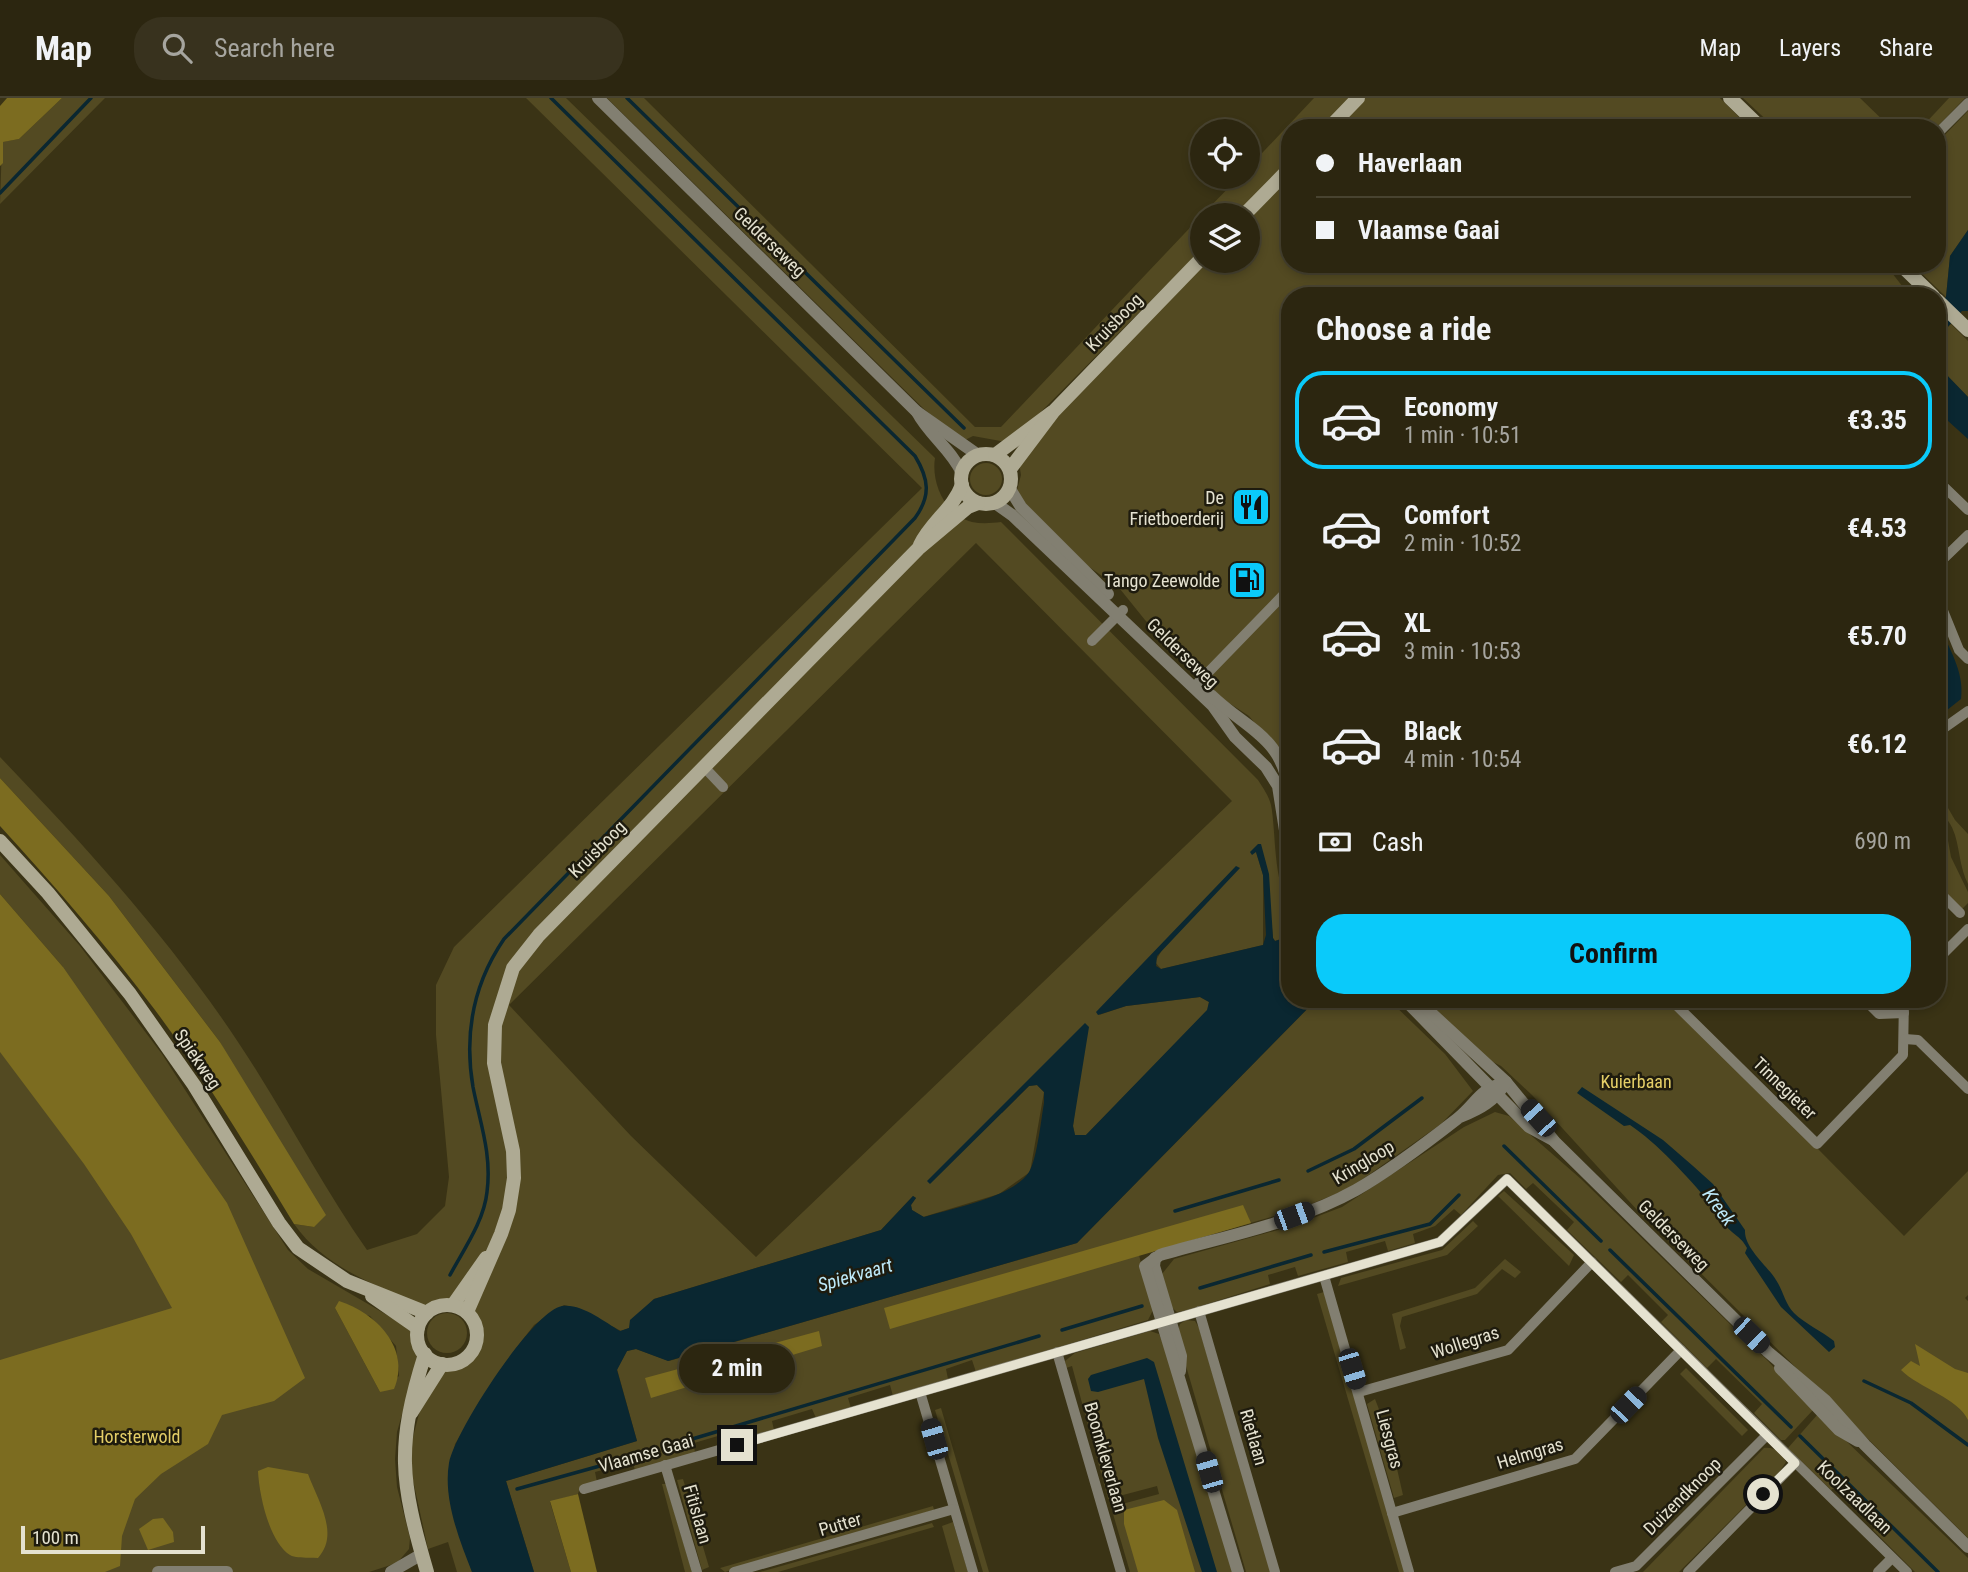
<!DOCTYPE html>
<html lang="en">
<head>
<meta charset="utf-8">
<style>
  :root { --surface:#2c2610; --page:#38321e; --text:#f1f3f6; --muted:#a6a59f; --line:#484330; --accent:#0acafa }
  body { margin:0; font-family:"Roboto Condensed",sans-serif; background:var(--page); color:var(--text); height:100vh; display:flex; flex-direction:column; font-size:26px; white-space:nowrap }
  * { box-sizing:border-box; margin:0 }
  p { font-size:23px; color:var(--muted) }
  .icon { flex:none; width:38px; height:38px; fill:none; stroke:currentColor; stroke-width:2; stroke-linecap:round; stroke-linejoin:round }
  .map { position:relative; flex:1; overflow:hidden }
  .side { position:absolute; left:1281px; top:189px; width:665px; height:721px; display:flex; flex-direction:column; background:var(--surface); border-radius:28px; box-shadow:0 4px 10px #0003,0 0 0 2px var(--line) }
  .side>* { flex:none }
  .hud { position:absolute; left:1281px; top:21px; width:665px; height:154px; border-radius:28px; box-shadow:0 4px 10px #0003,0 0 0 2px var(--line); display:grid; align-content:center; height:154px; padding:0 35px; background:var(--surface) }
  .controls { position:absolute; left:1190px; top:21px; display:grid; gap:14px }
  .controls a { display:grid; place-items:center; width:70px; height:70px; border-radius:50%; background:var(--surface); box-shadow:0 4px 10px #0003,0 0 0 2px var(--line); font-size:35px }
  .scale { position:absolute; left:21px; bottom:18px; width:184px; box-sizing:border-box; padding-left:7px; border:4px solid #e5e2d0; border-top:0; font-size:19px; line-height:24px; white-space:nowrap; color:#e5e2d0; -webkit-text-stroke:5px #1e1b0e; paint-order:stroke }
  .end { position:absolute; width:32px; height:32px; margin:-16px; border:9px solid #e5e2d0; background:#111; box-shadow:0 0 0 4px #111 }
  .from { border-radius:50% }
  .bubble { position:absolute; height:49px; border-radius:24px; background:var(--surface); box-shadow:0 4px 10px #0003,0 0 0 2px var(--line); font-size:23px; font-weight:700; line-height:49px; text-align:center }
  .car { position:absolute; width:21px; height:42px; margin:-21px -10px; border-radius:9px; box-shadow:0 0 5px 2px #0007; background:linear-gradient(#222 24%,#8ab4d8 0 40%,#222 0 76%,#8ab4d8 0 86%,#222 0) }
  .hud b { display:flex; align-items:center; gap:24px; height:66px; font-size:26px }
  .hud b+b { border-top:2px solid var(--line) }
  .hud i { width:18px; height:18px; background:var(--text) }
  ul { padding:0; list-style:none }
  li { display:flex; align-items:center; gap:21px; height:98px; margin:0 14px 10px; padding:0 21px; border:4px solid transparent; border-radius:28px }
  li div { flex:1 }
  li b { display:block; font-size:26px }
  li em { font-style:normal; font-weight:700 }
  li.on { border-color:var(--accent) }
  li>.icon { width:63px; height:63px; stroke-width:1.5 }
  h2 { padding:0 35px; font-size:32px; line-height:84px }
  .pay { display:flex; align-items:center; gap:18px; height:77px; padding:0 35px; font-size:26px }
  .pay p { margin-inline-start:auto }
  .cta { display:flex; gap:14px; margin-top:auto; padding:14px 35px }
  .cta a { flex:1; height:80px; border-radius:28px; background:var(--accent); color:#111; font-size:28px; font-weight:700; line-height:80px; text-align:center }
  header { display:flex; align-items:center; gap:42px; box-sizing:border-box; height:98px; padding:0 35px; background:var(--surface); border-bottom:2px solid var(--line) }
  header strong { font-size:33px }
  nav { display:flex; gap:38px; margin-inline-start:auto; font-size:24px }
  .search { width:490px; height:63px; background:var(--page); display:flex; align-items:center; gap:18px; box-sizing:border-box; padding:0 24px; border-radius:28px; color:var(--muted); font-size:26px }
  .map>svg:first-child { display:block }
</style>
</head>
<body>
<header>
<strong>Map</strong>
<div class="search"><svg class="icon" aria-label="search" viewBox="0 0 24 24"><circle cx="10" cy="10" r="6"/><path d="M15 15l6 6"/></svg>Search here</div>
<nav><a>Map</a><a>Layers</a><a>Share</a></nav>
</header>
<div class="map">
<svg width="1968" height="1474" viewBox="0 0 1968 1474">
  <rect width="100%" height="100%" fill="#3a3315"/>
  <g fill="#534a22" fill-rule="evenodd">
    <polygon points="62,0 105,0 0,106 2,44 19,41"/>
    <path d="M526 0H566L935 360C931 385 945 417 972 424 982 426 992 425 1001 424L1258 682C1263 690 1269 698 1271 707 1276 731 1273 787 1290 805V838L1275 843 1273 840 1265 762 1260 752 1256 754 1263 777V847L1161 871 1155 864 1162 852 1099 917 1126 908 1200 899 1209 904 1208 912 1086 1037H1075L1073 1028 1085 926 1001 1011 1002 1015 1029 988 1037 987 1044 994 1030 1074 999 1096 923 1119 912 1112 911 1107 916 1100 913 1098 881 1132 654 1201 629 1230 621 1233 580 1211 564 1207 534 1227 505 1265 455 1346 448 1386 450 1403 472 1474H457L448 1444 428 1451 411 1373 412 1343 420 1312 445 1273 474 1260C484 1237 482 1220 465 1201H452L426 1209C378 1188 326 1171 294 1126L314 1129 220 944 109 798 0 680V659C94 757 186 859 258 975 295 1034 327 1095 367 1152L417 1136 445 1108 449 1079 436 937V887L454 849 922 390ZM976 445 1232 703 756 1159 631 1038 509 907Z"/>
    <polygon points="607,0 644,0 975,329 1001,329 1202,117 1202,151 1028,327 1006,344 973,338 963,343 924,311"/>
    <polygon points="1314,0 1352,0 1322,30 1290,30 1290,63 1236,117 1202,117 1239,79 1248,79 1248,70"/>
    <polygon points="1365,0 1720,0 1750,30 1336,30"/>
    <polygon points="1743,0 1860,0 1891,30 1775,30"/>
    <polygon points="1949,0 1965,0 1936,30 1921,30"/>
    <polygon points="1968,13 1968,132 1950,158 1946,199 1912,166 1937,166 1937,45"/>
    <polygon points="1290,78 1290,166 1885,166 1910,198 1290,198 1290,668 1249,618 1223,601 1145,522 1120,491 1088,468 1016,396 1021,377 1019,365 1060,315 1208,163 1248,163 1248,121"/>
    <polygon points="1951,226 1968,243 1968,299 1940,270 1944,233"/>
    <circle cx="986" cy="381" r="16"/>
    <path d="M1937 691 1955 722 1968 736V786C1960 770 1960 754 1955 737 1948 715 1937 719 1937 691Z"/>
    <polygon points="1937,719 1945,726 1951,759 1968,794 1968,805 1962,811 1937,786"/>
    <path d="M0 757 80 848 162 956 288 1152 308 1171 411 1231 419 1256 397 1334 395 1361 397 1389 410 1440 409 1451 397 1465 369 1474H0V874L63 869 0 796ZM335 1210 370 1218 396 1248 399 1278 380 1294Z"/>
    <polygon points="1317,901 1388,901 1445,956 1473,993 1441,1026 1350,1090 1299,1111 1139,1157 1153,1212 1148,1222 976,1274 972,1262 946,1271 948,1281 893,1298 890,1287 848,1300 851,1310 816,1320 812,1311 772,1323 774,1332 738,1342 735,1333 694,1345 695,1356 635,1373 633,1364 595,1374 597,1384 580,1389 578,1396 550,1404 571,1474 534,1474 506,1383 637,1343 617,1271 627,1253 636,1251 669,1263 1077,1145"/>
    <polygon points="1417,901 1670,901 1904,1138 1968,1073 1968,1197 1965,1200 1968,1203 1968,1440 1638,1113 1532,997 1501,968 1477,956"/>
    <polygon points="1495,1014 1509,1018 1581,1081 1768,1263 1813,1312 1785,1342 1781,1342 1754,1315 1762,1306 1716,1261 1707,1270 1661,1224 1668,1217 1628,1177 1621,1184 1567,1132 1574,1124 1533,1085 1526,1091 1510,1075 1498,1077 1461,1117 1454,1111 1435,1128 1413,1136 1415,1145 1388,1153 1385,1143 1346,1154 1348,1164 1298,1178 1295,1169 1268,1177 1270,1186 1188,1212 1177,1214 1170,1208 1162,1176 1174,1161 1292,1128 1342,1109 1464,1029"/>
    <polygon points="1504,1093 1574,1157 1569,1168 1498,1098"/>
    <polygon points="1473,1123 1478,1128 1447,1157 1338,1188 1341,1180 1442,1152"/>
    <polygon points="1505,1161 1521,1174 1515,1180 1502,1171 1477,1196 1402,1219 1400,1228 1406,1250 1400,1252 1392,1216 1475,1190"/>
    <polygon points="1324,1194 1405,1474 1399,1474 1317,1196"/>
    <circle cx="447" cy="1235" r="20"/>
    <polygon points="1186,1222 1195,1223 1199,1230 1271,1474 1246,1474 1177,1237 1180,1226"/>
    <polygon points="1150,1233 1159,1236 1166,1252 1234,1474 1130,1474 1111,1409 1159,1396 1157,1388 1108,1401 1072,1268 1066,1270 1065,1263 1075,1255"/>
    <polygon points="1686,1270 1748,1332 1742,1338 1680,1276"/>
    <polygon points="1375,1301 1390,1340 1403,1397 1394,1400 1367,1306"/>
    <polygon points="941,1310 989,1474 983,1474 935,1312"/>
    <polygon points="1818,1316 1968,1460 1968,1474 1915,1474 1873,1432 1878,1425 1838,1387 1831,1392 1788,1350"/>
    <path d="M1764 1350C1774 1349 1782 1354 1786 1364L1780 1373 1679 1474H1643Z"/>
    <polygon points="683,1381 709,1469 702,1472 677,1382"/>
    <polygon points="662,1386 666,1386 692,1474 685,1474"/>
    <polygon points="933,1408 934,1412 725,1474 720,1470"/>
    <polygon points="953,1424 968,1474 955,1474 942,1428"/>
    <polygon points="932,1425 934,1429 778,1474 760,1474"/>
  </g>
  <g fill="#7c6c20">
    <polygon points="7,0 62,0 19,41 3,44 3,65 0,68 0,8"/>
    <path d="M0 680 109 798 220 944 326 1117 314 1129 294 1126C250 1054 206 980 155 912 107 848 54 787 0 728Z"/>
    <polygon points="0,796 63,869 227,1105 305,1280 274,1303 222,1317 208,1346 161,1376 135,1401 122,1438 120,1468 105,1474 0,1474 0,1262 172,1210 131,1136 84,1066 0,954"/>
    <polygon points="1243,1107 1251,1125 890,1231 884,1210"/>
    <path d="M339 1203C376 1215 411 1250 394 1291L380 1294 335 1210Z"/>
    <polygon points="819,1233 822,1248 651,1300 645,1280"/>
    <path d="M1915 1246 1955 1271 1968 1275V1322C1958 1300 1919 1290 1901 1272L1911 1263 1920 1268Z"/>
    <path d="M268 1369 308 1376C318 1403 340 1436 318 1460 309 1459 297 1461 290 1457 269 1444 259 1396 258 1373Z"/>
    <polygon points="578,1396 597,1474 571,1474 550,1403"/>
    <polygon points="1164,1402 1177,1412 1195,1474 1138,1474 1124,1426 1124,1412"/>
    <polygon points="163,1420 173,1434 174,1444 148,1452 139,1431 153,1421"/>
  </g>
  <g fill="#0a2731">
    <polygon points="1968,132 1968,213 1962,213 1944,233 1940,270 1968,299 1968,341 1937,313 1937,208 1946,199 1950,158"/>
    <path d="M1937 524C1948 548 1965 574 1961 601L1937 620Z"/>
    <path d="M1258 746H1261L1269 776 1273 840 1275 843 1290 838V901H1317L1077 1145 668 1263 636 1251 627 1253 617 1272 637 1343 506 1383 534 1474H472C459 1441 443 1401 449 1365 454 1335 532 1213 562 1208 581 1205 605 1224 620 1233L629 1230 630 1222 654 1201 881 1132 913 1098 916 1100 911 1107 912 1112 924 1119C951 1110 1012 1100 1029 1074 1037 1061 1041 1022 1044 1005V994L1037 987 1029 988 930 1086 927 1083 1085 925 1089 929 1073 1028 1075 1037H1086L1207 912 1209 904 1200 899 1126 908 1098 917 1096 914 1236 768 1240 770 1157 858 1156 868 1161 871 1263 847 1266 837 1263 777 1256 754 1252 757 1250 754Z"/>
    <path d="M1582 989 1663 1042 1693 1068 1713 1086 1745 1132C1744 1150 1767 1167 1776 1182 1783 1192 1785 1206 1794 1215 1805 1226 1822 1233 1834 1243L1835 1249 1829 1254 1781 1209 1745 1155 1747 1150C1742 1141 1739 1140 1732 1134 1723 1127 1717 1113 1709 1104 1688 1079 1656 1044 1630 1027L1624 1028 1577 995Z"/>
    <polygon points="1147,1260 1154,1264 1217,1474 1202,1474 1158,1340 1144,1281 1098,1294 1091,1293 1088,1281 1091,1277"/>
  </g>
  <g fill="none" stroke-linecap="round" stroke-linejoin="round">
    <g stroke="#0a2731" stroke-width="3.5">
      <polyline points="627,0 964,330"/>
      <polyline points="0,95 91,0"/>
      <polyline points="1504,1048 1601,1143"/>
      <polyline points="1308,1073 1354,1051 1422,1000"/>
      <polyline points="1175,1113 1279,1082"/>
      <polyline points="1610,1152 1791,1329"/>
      <polyline points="1324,1154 1430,1126 1459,1097"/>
      <path d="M450 1177C464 1151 484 1123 487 1094 492 1056 480 1025 473 989 464 936 474 885 504 841L915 420C931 398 929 381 915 358L551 0"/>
      <polyline points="1200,1190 1311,1157"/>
      <polyline points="1062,1232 1142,1208"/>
      <polyline points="1864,1283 1911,1305 1968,1347"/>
      <polyline points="1800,1338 1938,1474"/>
      <polyline points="672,1347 1039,1238"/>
      <polyline points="517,1391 650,1354"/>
    </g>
    <g stroke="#827f71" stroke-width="10">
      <polyline points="1937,36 1968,5"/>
      <polyline points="1937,382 1968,412"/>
      <polyline points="1937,467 1968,437"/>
      <polyline points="1937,498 1959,552 1968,561"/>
      <polyline points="1092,543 1123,512"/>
      <polyline points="1194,589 1290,490"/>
      <polyline points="1937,635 1968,613"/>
      <polyline points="705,670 723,689"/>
      <polyline points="1937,792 1960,815"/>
      <polyline points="1937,862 1968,831"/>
      <polyline points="1670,901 1817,1046 1903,957 1904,901"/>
      <polyline points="1864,901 1879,916 1904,915"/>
      <polyline points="1905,941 1918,942 1968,991"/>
      <polyline points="1324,1178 1409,1474"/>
      <polyline points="1199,1213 1275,1474"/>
      <polyline points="1057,1254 1121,1474"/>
      <polyline points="920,1294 973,1474"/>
      <polyline points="1359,1294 1508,1252 1592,1164"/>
      <polyline points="665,1367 697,1474"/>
      <polyline points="584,1391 1440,1144 1507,1081 1907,1474"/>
      <polyline points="1392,1415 1575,1361 1681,1252"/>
      <polyline points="734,1474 954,1411"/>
      <polyline points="1615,1474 1636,1468 1767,1337"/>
      <polyline points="1688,1474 1795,1365"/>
      <polyline points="1878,1474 1892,1460"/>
    </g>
    <g stroke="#827f71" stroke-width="12">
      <polyline points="598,0 917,314 978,357"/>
      <path d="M917 314C929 337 951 351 962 375"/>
      <polyline points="1010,391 1021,409 1108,496"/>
      <polyline points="995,405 1012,417 1213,608 1235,639 1266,669 1278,688 1290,764"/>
      <path d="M1211 597C1247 632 1283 638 1290 697"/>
      <polyline points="1404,901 1529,1029 1553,1042"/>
      <polyline points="1416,901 1506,984 1555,1044 1768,1254 1825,1302 1865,1347 1968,1449"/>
      <polyline points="1155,1160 1154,1168 1181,1258 1180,1273"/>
      <polyline points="1780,1270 1839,1332 1858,1343"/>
      <polyline points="158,1474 227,1474"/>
      <polyline points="391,1474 422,1456"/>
      <path d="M1238 1474 1145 1168 1160 1157C1225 1138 1297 1125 1356 1092 1391 1072 1425 1046 1457 1021 1477 1005 1478 992 1506 984 1495 1003 1480 1011 1460 1019"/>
    </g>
    <g stroke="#aeaa93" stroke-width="14">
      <polyline points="1730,0 1761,30"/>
      <polyline points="1329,30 1358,0"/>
      <polyline points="1244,117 1290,70"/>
      <polyline points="1900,166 1933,198"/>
      <polyline points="1937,202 1968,232"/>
      <circle cx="986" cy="381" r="25"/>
      <polyline points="995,357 1051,315"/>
      <polyline points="1010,371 1053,314 1202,160"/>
      <path d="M920 447C931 424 953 411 962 387"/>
      <polyline points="0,743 48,795 130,896 194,987 279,1125 298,1150 347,1183 427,1215"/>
      <polyline points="372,1198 418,1230"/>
      <polyline points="453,1207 486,1160"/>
      <circle cx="447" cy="1237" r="30"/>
      <polyline points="467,1214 501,1136 509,1112 514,1080 513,1053 494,965 495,927 513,870 539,837 918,451 968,409 978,405"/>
      <path d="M425 1256C396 1348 400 1382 427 1474"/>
      <polyline points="411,1315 442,1266"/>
    </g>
  </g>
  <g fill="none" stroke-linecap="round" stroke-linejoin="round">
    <polyline stroke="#e5e2d0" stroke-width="9" points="737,1347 1440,1144 1507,1081 1795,1365 1763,1396"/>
  </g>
  <defs>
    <symbol id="restaurant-square" viewBox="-11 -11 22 22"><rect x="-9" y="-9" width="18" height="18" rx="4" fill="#0acafa" stroke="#1e1b0e"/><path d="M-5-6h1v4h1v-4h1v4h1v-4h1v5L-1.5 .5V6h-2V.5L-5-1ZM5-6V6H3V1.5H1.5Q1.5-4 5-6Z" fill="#111"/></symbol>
    <symbol id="fuel-square" viewBox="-11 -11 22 22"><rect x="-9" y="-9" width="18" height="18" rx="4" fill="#0acafa" stroke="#1e1b0e"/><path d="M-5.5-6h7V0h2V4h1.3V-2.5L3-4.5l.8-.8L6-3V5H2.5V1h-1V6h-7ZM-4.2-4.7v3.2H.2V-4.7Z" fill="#111"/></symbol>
  </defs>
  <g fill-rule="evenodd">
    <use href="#restaurant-square" x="1229" y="387" width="44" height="44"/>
    <use href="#fuel-square" x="1225" y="460" width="44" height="44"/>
  </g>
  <g text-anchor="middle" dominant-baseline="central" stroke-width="5" stroke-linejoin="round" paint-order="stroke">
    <g font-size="18" fill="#e5e2d0" stroke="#1e1b0e">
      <text transform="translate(770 144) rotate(44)">Gelderseweg</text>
      <text transform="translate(1114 224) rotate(-46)">Kruisboog</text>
      <text transform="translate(1183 555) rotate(44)">Gelderseweg</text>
      <text transform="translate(597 751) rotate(-45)">Kruisboog</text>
      <text transform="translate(198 961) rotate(56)">Spiekweg</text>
      <text transform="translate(1785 990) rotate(44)">Tinnegieter</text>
      <text transform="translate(1363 1064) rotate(-31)">Kringloop</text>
      <text transform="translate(1674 1137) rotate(45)">Gelderseweg</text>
      <text transform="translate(1465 1244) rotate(-18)">Wollegras</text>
      <text transform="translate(1254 1339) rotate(74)">Rietlaan</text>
      <text transform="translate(1390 1341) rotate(75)">Liesgras</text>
      <text transform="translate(646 1355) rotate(-16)">Vlaamse Gaai</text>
      <text transform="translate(1530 1355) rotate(-17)">Helmgras</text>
      <text transform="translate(1106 1359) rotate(74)">Boomkleverlaan</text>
      <text transform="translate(1682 1398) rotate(-45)">Duizendknoop</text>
      <text transform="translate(1855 1399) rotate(44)">Koolzaadlaan</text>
      <text transform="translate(698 1416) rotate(74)">Fitislaan</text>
      <text transform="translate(840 1426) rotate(-16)">Putter</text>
    </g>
    <g font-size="18" fill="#e5e2d0" stroke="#1e1b0e" text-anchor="end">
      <text x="1224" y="399">De<tspan x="1224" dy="21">Frietboerderij</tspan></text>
      <text x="1220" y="482">Tango Zeewolde</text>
    </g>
    <g font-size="18" fill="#e4ce67" stroke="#1e1b0e">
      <text x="1636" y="983">Kuierbaan</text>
      <text x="137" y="1338">Horsterwold</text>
    </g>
    <g font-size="19" font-style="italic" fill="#bde9f9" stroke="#1e1b0e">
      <text transform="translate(1719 1109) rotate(54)">Kreek</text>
      <text transform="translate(855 1177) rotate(-16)">Spiekvaart</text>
    </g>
  </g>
</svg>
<div class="controls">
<a><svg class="icon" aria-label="locate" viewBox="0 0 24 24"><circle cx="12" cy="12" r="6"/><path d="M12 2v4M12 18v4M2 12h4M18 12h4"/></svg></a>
<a><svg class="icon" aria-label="layers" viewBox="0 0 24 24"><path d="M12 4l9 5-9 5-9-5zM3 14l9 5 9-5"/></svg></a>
</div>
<div class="scale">100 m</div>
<i class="end from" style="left:1763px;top:1396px"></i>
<i class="end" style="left:737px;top:1347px"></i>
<div class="bubble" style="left:679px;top:1246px;width:116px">2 min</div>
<i class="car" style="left:1538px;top:1020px;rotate:318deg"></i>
<i class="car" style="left:1294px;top:1118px;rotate:70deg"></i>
<i class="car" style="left:1751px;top:1237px;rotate:134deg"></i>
<i class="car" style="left:1352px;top:1271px;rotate:163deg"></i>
<i class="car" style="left:1628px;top:1307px;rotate:44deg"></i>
<i class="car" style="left:934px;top:1341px;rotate:344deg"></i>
<i class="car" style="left:1209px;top:1374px;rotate:344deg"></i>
<div class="hud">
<b><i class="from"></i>Haverlaan</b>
<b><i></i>Vlaamse Gaai</b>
</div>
<section class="side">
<h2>Choose a ride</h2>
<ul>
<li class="on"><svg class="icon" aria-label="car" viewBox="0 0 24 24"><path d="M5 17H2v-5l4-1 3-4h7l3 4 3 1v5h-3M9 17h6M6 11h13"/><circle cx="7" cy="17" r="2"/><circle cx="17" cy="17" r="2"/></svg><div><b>Economy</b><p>1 min · 10:51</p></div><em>€3.35</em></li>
<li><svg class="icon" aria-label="car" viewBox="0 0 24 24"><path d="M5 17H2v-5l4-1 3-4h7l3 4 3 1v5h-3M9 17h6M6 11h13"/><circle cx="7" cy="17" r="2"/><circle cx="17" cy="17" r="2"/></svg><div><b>Comfort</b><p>2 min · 10:52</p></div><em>€4.53</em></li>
<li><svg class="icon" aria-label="car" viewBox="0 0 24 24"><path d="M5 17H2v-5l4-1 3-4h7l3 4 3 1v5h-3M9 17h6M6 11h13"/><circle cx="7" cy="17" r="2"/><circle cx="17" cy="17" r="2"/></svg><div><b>XL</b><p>3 min · 10:53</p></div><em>€5.70</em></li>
<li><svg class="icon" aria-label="car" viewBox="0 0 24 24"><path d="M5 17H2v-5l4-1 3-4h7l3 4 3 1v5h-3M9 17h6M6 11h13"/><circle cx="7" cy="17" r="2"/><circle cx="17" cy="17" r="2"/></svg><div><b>Black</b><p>4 min · 10:54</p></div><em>€6.12</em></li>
</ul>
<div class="pay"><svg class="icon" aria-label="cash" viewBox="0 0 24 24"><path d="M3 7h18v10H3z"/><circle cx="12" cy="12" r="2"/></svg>Cash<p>690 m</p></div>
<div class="cta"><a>Confirm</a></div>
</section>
</div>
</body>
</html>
